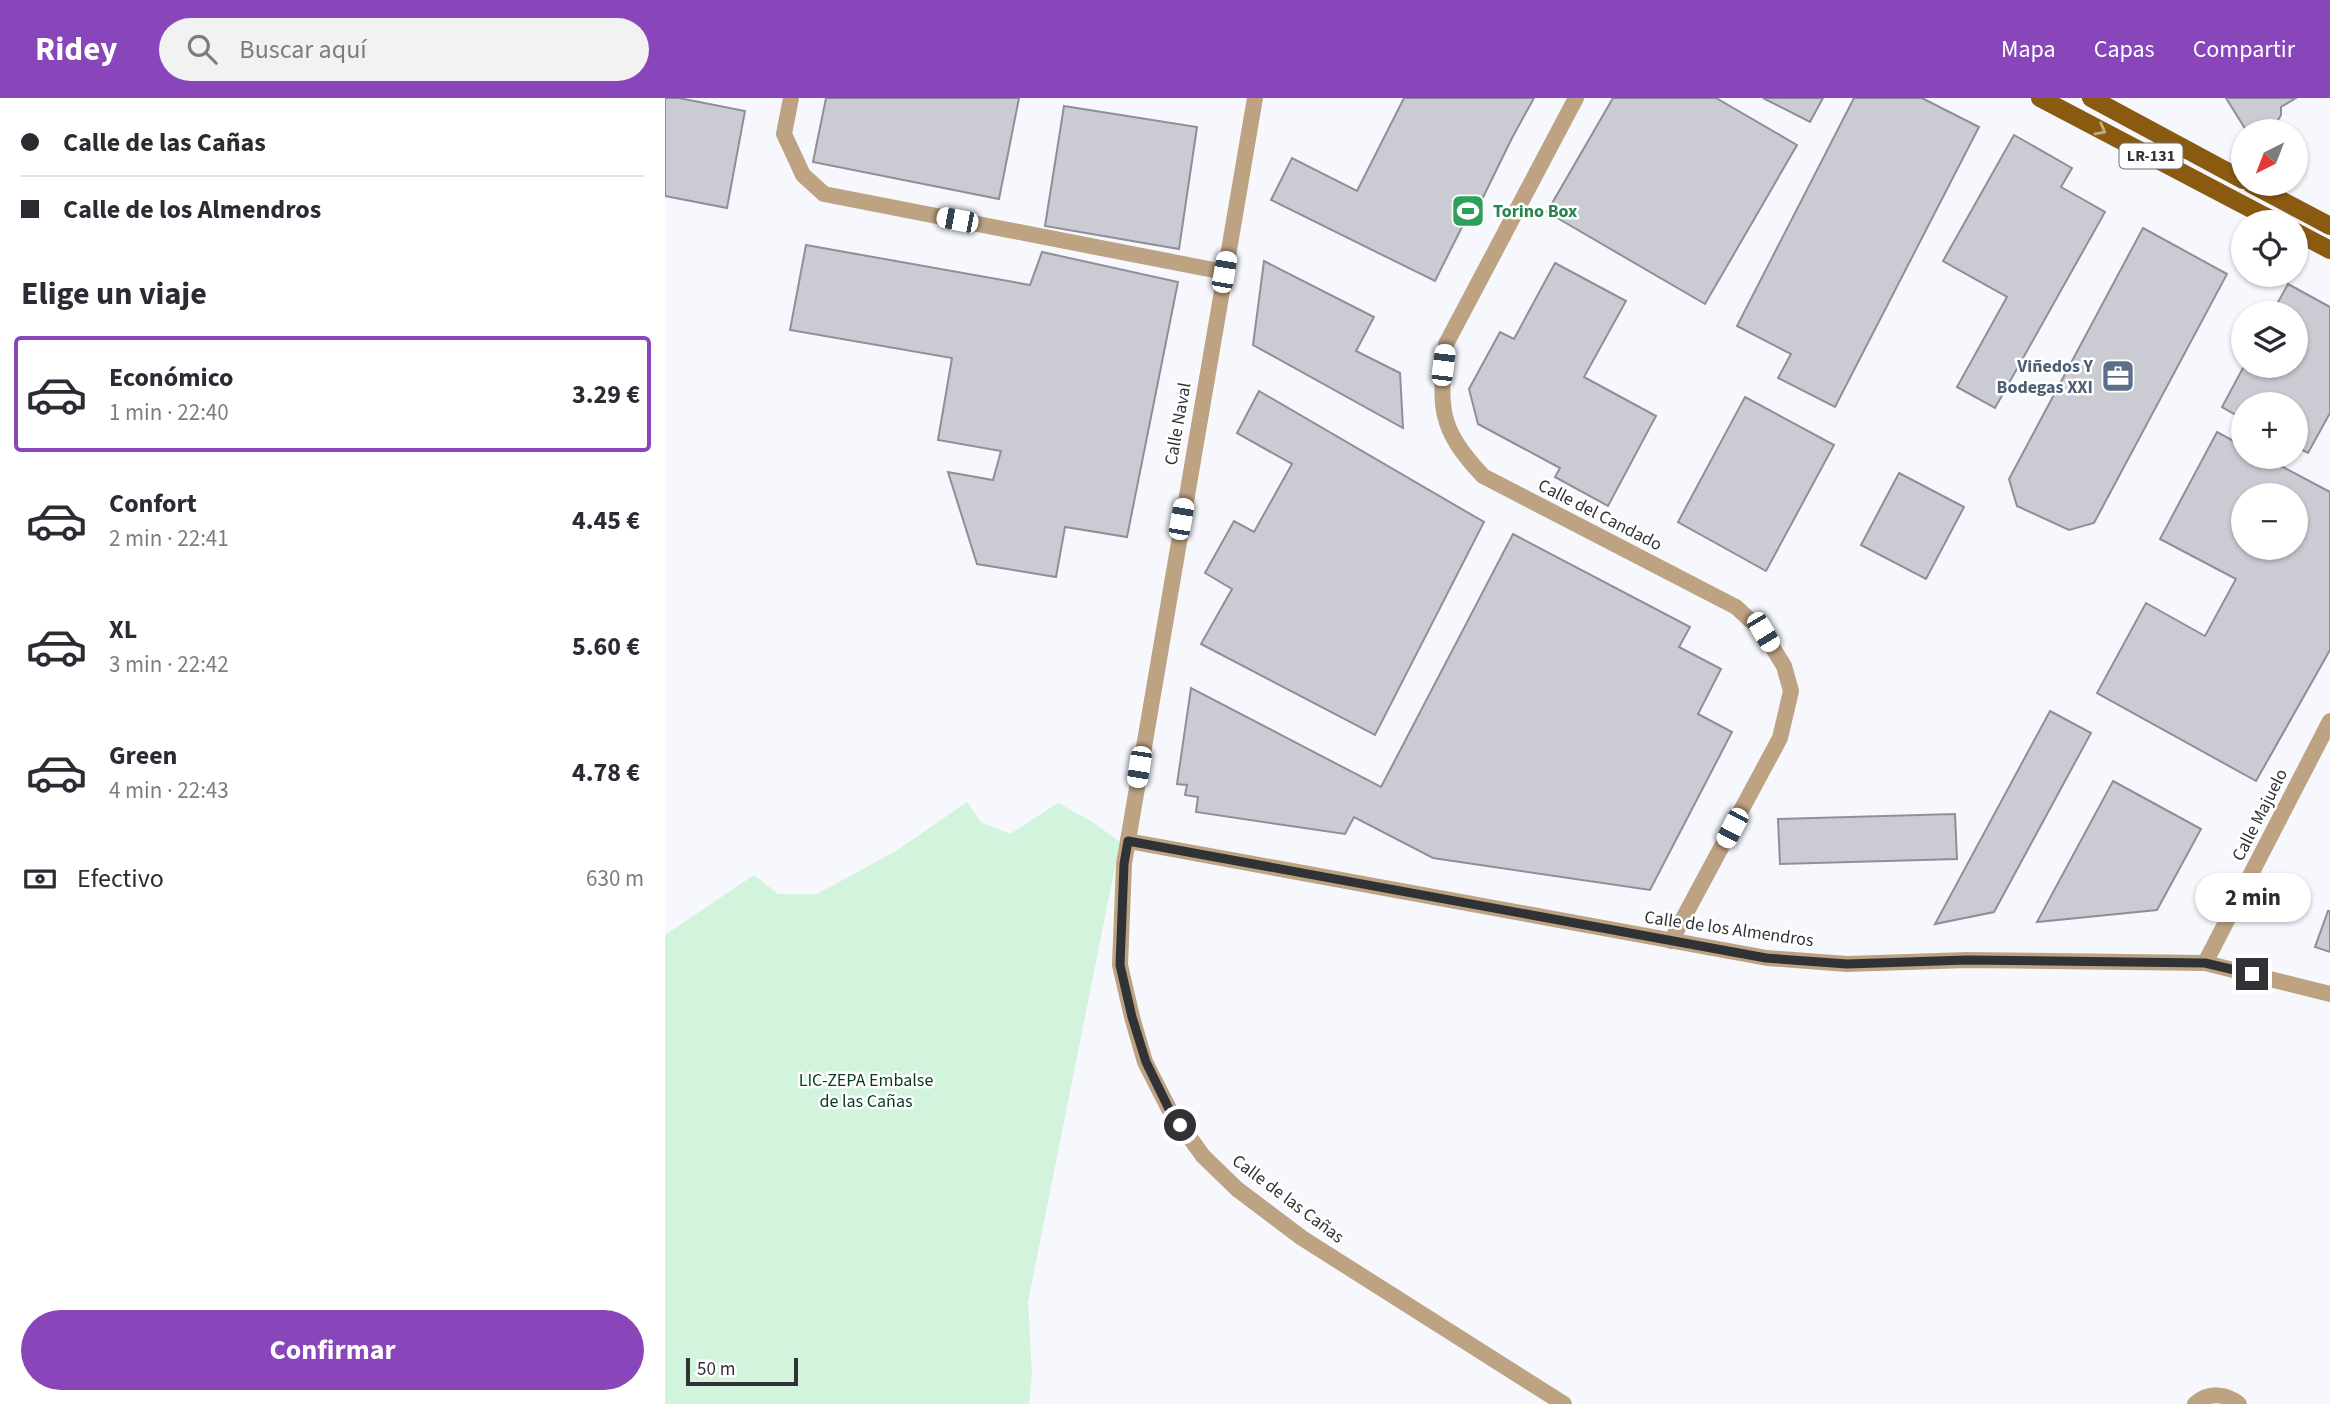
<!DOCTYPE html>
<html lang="es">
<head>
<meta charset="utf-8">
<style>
  :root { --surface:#fff; --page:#f2f2f3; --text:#2b2b33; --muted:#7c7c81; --line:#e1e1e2; --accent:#8946ba }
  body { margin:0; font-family:"Source Sans 3",sans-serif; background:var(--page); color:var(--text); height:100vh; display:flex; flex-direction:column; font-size:26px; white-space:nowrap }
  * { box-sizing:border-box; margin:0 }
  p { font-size:23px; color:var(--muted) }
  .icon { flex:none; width:38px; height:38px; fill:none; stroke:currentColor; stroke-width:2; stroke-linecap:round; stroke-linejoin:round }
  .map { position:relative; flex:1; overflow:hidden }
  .sheet { display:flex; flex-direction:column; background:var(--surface); width:665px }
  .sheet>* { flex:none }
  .guide { display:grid; align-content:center; height:154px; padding:0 21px; background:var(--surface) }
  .needle { width:46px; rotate:222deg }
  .controls { position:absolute; left:1566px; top:21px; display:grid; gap:14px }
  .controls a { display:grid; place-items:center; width:77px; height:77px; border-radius:50%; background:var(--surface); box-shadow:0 2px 5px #0004; font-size:35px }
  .scale { position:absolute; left:21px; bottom:18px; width:112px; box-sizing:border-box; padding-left:7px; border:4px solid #313235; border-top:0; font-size:19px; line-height:24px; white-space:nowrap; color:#313235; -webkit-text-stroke:5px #fff; paint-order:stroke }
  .end { position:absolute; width:32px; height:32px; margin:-16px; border:9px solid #313235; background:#fff; box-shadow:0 0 0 4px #fff }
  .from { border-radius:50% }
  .bubble { position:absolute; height:49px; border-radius:24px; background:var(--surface); box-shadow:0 2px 5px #0004; font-size:23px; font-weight:700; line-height:49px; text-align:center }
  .car { position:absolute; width:21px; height:42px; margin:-21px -10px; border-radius:9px; box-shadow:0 0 5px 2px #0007; background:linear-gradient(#fff 24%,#345 0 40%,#fff 0 76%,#345 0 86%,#fff 0) }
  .guide b { display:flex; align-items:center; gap:24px; height:66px; font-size:26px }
  .guide b+b { border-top:2px solid var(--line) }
  .guide i { width:18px; height:18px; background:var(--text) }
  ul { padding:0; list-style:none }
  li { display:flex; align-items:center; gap:21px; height:116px; margin:0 14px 10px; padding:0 7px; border:4px solid transparent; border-radius:7px }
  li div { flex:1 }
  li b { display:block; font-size:26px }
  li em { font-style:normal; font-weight:700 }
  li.selected { border-color:var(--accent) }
  li>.icon { width:63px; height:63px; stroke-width:1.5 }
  h2 { padding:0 21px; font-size:32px; line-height:84px }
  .pay { display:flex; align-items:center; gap:18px; height:77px; padding:0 21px; font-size:26px }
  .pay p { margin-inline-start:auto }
  .action { display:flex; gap:14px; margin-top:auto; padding:14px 21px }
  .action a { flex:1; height:80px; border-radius:42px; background:var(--accent); color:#fff; font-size:28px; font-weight:700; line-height:80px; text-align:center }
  header { display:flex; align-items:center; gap:42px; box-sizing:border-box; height:98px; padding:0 35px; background:var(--accent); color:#fff }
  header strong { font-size:33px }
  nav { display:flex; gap:38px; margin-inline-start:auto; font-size:24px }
  .search { width:490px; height:63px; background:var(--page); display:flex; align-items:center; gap:18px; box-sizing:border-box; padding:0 24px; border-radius:38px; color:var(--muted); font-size:26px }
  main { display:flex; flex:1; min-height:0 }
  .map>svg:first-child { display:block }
</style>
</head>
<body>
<header>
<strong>Ridey</strong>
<div class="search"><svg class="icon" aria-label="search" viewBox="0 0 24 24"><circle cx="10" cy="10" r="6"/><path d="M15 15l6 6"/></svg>Buscar aquí</div>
<nav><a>Mapa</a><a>Capas</a><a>Compartir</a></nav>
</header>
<main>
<section class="sheet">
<div class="guide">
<b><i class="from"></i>Calle de las Cañas</b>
<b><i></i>Calle de los Almendros</b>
</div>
<h2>Elige un viaje</h2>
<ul>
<li class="selected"><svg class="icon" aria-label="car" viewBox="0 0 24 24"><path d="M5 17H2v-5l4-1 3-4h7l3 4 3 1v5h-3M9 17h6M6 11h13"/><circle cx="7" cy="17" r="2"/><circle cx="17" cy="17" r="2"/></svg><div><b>Económico</b><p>1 min · 22:40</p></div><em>3.29 €</em></li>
<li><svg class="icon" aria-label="car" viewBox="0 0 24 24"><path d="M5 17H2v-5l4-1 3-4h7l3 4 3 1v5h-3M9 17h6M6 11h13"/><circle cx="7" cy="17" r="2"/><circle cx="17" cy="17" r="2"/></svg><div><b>Confort</b><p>2 min · 22:41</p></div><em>4.45 €</em></li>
<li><svg class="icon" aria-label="car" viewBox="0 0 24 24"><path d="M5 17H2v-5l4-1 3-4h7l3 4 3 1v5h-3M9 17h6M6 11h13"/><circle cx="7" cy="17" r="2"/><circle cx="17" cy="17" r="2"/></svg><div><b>XL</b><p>3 min · 22:42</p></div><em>5.60 €</em></li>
<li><svg class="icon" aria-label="car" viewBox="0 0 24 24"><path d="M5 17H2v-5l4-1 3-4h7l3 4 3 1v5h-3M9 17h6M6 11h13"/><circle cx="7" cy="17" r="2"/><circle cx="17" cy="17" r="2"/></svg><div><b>Green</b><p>4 min · 22:43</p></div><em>4.78 €</em></li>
</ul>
<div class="pay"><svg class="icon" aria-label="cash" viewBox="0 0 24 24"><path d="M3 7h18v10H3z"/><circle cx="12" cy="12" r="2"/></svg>Efectivo<p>630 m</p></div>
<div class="action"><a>Confirmar</a></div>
</section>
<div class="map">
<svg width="1665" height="1306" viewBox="0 0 1665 1306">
  <rect width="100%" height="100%" fill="#f7f8fe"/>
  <polygon fill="#d2f3dc" points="302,704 316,724 345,736 393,705 429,725 455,744 363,1204 367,1275 364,1306 0,1306 0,837 89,777 113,796 152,796 231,753"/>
  <g fill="#cacbd3" stroke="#8e8f98" stroke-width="2" fill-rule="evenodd">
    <polygon points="0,0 14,0 80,13 62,110 0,98"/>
    <polygon points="161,0 354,0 334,101 148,64"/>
    <polygon points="739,0 869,0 847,40 804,128 799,125 770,183 606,102 627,60 692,93"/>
    <polygon points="948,0 1051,0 1132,47 1040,206 882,114"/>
    <polygon points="1098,0 1158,0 1145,24"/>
    <polygon points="1189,0 1257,0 1314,29 1170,309 1113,280 1126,256 1072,228"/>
    <polygon points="1561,0 1631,0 1616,9 1616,17 1612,24 1605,26 1595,23 1581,32"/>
    <polygon points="399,8 532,29 514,151 380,128"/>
    <polygon points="1349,37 1407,70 1396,89 1440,114 1330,310 1292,289 1342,199 1278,163"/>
    <polygon points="1478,130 1562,176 1429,425 1404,432 1352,408 1344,381"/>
    <polygon points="141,147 365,187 377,154 513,184 462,439 400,429 391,479 312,466 283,374 328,382 336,353 273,342 287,260 125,232"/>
    <polygon points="599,163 709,219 691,253 735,275 738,330 588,247"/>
    <polygon points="890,165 961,203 919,279 991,318 943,408 890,379 895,370 813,326 804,291 835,234 849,241"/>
    <polygon points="1623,186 1665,209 1665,315 1643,355 1631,349 1631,306 1578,306 1578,321 1557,309 1579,268 1631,268 1631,215 1607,215"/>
    <polygon points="594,293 819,424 710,637 536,546 567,491 540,475 569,423 589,434 627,366 572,335"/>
    <polygon points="1080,299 1169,347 1101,473 1013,424"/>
    <path d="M1552 334 1578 348V359H1599L1665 394V552L1591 683 1432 595 1481 505 1540 538 1571 481 1495 441ZM1578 397H1631V450H1578Z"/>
    <polygon points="1234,375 1299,409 1261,481 1196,447"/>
    <polygon points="848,436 1025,529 1014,549 1056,571 1033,616 1067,634 985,792 768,760 689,719 680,736 531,714 533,699 520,697 522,687 512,686 526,590 716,689"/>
    <polygon points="1385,613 1426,635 1329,814 1270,826"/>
    <polygon points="1448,683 1536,731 1492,812 1372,824"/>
    <polygon points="1290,716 1292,761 1115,766 1113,721"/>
    <polygon points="1663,813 1665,813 1665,854 1650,849"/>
  </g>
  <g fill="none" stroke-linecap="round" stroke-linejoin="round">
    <g stroke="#bda382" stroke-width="16">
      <polyline points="126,0 119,36 138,77 159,96 559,174"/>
      <polyline points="590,0 459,766 455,867 467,919 480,964 504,1011 538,1058 572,1091 637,1140 899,1306"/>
      <path d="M911 0 781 246C774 310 773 330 818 378L1071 509 1098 534 1119 568 1126 593 1115 640 1006 843"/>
      <polyline points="463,743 1102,860 1182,866 1302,862 1540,865 1665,896"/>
      <polyline points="1540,865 1665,623"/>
      <path d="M1530 1306C1543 1294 1561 1295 1574 1306"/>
    </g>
    <g stroke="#895a10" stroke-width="18">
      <polyline points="1375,0 1611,124"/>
      <polyline points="1426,0 1578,82"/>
      <polyline points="1586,86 1665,128"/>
      <polyline points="1631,134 1665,152"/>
    </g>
  </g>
  <defs><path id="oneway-chevron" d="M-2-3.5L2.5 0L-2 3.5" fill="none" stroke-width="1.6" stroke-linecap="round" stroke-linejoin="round" transform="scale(1.75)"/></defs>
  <use stroke="#c4ac88" href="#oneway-chevron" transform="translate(1436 32) rotate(28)"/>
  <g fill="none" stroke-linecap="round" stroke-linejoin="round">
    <polyline stroke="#313235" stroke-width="9" points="515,1027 504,1011 481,964 467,919 455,867 459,766 463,743 1101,860 1182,866 1302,862 1540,865 1587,876"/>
  </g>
  <defs>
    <symbol id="stadium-square" viewBox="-11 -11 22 22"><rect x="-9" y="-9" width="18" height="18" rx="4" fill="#2e9e5b" stroke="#fff"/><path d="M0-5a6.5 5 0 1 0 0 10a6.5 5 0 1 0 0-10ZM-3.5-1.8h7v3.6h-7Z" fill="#fff"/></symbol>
    <symbol id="office-square" viewBox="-11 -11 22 22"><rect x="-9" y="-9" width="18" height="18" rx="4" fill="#5c6f8a" stroke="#fff"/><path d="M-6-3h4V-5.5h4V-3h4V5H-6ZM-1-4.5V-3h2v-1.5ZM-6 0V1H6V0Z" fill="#fff"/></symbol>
  </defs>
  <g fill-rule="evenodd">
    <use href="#stadium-square" x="784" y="94" width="38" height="38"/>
    <use href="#office-square" x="1434" y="259" width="38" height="38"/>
  </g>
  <g text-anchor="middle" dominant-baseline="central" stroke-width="5" stroke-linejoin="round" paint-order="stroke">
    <rect fill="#fff" stroke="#6f7072" stroke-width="2" x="1454.5" y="45.5" width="63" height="25" rx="5"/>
    <g font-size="16" font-weight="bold" fill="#313235">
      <text x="1486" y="58">LR-131</text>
    </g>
    <g font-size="18" font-weight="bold" fill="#27864d" stroke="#fff" text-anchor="start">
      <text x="828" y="113">Torino Box</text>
    </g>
    <g font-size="18" font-weight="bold" fill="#4e5e75" stroke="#fff" text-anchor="end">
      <text x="1428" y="268">Viñedos Y<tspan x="1428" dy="21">Bodegas XXI</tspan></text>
    </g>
    <g font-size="18" fill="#313235" stroke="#fff">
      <text transform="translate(513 326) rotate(-80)">Calle Naval</text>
      <text transform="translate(935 417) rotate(27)">Calle del Candado</text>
      <text transform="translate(1595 717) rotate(-63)">Calle Majuelo</text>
      <text transform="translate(1064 831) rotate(8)">Calle de los Almendros</text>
      <text transform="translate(623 1101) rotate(37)">Calle de las Cañas</text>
    </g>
    <g font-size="18" fill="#073b20" stroke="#fff">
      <text x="201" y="982">LIC-ZEPA Embalse<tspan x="201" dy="21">de las Cañas</tspan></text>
    </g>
  </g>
</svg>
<div class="controls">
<a><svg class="needle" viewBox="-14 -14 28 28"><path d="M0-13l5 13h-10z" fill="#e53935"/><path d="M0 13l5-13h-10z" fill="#7c7c81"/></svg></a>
<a><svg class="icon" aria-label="locate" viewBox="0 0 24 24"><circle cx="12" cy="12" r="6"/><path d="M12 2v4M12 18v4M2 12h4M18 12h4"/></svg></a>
<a><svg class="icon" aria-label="layers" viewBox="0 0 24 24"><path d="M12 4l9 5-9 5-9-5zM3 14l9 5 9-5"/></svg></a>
<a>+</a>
<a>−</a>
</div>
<div class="scale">50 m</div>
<i class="end from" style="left:515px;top:1027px"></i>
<i class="end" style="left:1587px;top:876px"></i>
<div class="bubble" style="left:1530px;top:775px;width:116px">2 min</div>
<i class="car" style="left:292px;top:122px;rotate:281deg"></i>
<i class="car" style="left:559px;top:174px;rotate:10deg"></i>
<i class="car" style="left:778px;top:267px;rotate:7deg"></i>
<i class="car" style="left:516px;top:421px;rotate:10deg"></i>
<i class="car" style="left:1098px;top:534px;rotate:149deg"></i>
<i class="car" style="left:474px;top:669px;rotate:189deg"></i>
<i class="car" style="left:1067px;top:730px;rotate:208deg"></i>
</div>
</main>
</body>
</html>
